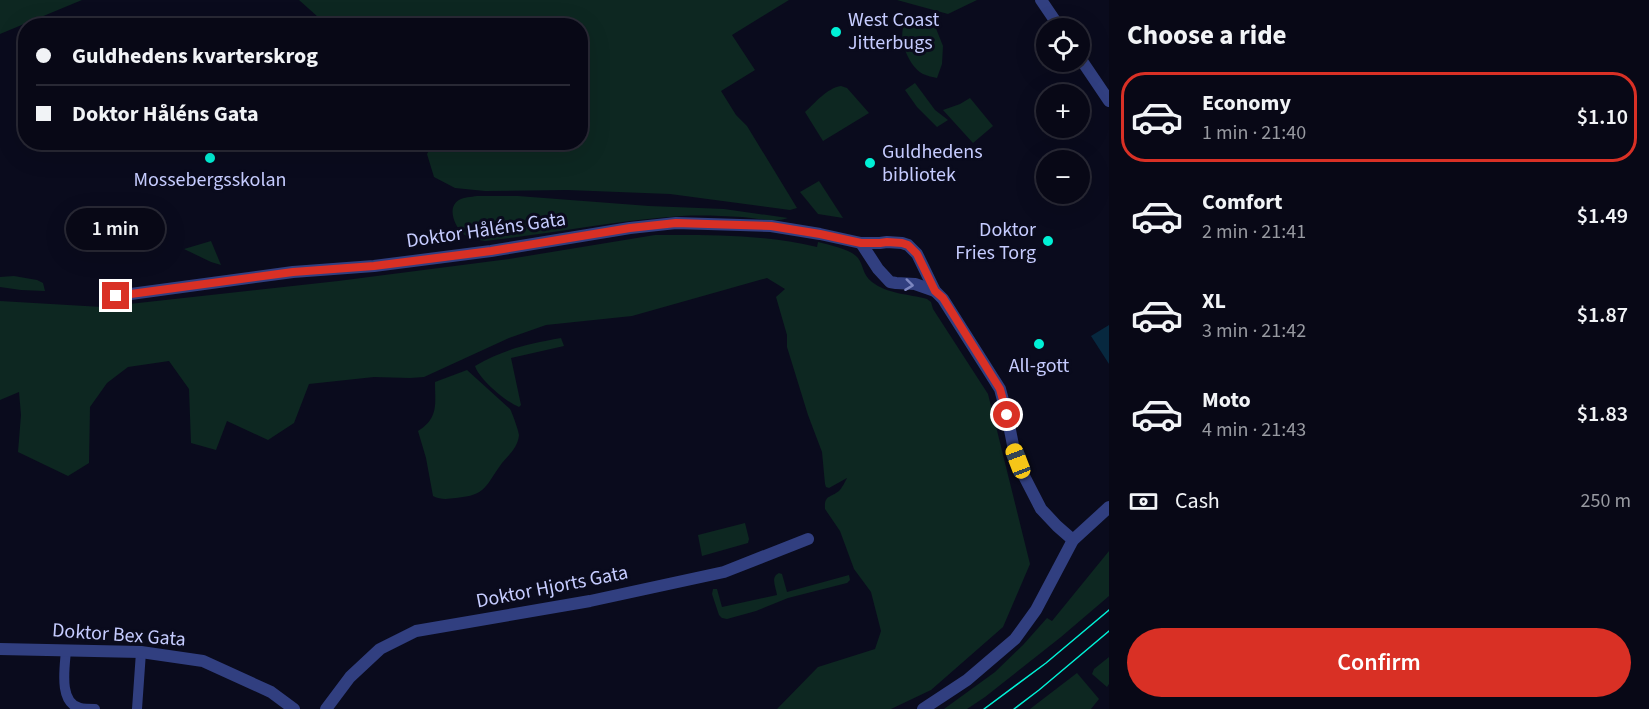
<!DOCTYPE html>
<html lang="en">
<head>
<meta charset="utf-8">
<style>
  :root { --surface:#080816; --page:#161623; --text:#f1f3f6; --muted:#989aa1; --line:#292935; --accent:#d93025 }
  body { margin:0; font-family:"Source Sans 3",sans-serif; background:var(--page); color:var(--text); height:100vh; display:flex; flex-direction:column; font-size:22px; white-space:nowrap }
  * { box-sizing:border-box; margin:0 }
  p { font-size:20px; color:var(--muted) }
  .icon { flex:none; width:33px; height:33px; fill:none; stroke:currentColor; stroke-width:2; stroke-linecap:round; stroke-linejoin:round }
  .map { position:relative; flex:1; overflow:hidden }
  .side { display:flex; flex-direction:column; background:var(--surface); width:540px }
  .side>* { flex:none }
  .banner { position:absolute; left:18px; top:18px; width:570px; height:132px; border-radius:24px; box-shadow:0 6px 24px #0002,0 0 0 2px var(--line); display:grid; align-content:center; height:132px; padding:0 18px; background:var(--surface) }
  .controls { position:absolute; left:1036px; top:18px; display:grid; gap:12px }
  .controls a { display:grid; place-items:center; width:54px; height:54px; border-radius:50%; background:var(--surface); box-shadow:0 6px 24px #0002,0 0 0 2px var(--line); font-size:30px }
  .end { position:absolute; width:27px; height:27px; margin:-14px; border:8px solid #d93025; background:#fff; box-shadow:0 0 0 3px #fff }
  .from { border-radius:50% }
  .bubble { position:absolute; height:42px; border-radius:21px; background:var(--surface); box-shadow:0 6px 24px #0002,0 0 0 2px var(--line); font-size:20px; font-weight:600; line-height:42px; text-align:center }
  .car { position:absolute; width:18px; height:36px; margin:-18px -9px; border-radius:8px; box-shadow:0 0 4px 2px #0007; background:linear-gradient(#f5c518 24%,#345 0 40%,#f5c518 0 76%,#345 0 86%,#f5c518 0) }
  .banner b { display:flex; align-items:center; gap:21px; height:57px; font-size:22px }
  .banner b+b { border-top:2px solid var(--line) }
  .banner i { width:15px; height:15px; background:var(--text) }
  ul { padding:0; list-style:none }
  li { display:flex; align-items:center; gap:18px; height:90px; margin:0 12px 9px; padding:0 6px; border:3px solid transparent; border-radius:24px }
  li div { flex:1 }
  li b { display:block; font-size:22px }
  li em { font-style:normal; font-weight:600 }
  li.active { border-color:var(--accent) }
  li>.icon { width:54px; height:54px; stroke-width:1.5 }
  h2 { padding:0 18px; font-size:27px; line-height:72px }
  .pay { display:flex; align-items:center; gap:15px; height:66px; padding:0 18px; font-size:22px }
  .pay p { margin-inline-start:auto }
  .primary-button { display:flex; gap:12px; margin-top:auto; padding:12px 18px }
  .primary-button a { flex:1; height:69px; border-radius:36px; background:var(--accent); color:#fff; font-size:24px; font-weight:600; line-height:69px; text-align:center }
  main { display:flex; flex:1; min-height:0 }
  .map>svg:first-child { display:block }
</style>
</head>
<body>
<main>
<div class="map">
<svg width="1109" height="709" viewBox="0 0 1109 709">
  <rect width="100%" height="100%" fill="#0a0b1d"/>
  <g fill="#0d2721">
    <polygon points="0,0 82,0 0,34"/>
    <polygon points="299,0 789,0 732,35 755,70 721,91 736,115 747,126 797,208 790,210 670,194 567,190 485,191 455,188 434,177 427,154 433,143 580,142 580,26 327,25"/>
    <polygon points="897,0 977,0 948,14"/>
    <path d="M915 14 926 17 935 26 943 46 942 64 937 78C933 77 927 76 923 74 908 66 895 34 907 19 907 18 914 15 915 14Z"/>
    <polygon points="915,83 935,110 948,120 937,127 917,107 905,90"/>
    <path d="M841 86 847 88 869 113 823 141 805 112C815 103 827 88 841 86Z"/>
    <polygon points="970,98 993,126 973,143 943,110 960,104"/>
    <polygon points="819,181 843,218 818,214 800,192"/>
    <path d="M477 196H518L649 206 724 209 788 218C775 223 756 218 742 217 722 216 702 215 682 216 616 220 551 234 485 241 478 240 468 238 462 233 454 225 447 207 459 200 464 197 471 197 477 196Z"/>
    <path d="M655 235C709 235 764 234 817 247L818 242C829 245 851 249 858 258 864 266 862 274 872 282 887 294 909 294 927 299L931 302 933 309 988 394 1030 564 1003 627 931 690 891 709H777L818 667 875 649 881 631 871 592 854 569 840 531 825 509C824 495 830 498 839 491 842 488 845 482 847 478L829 488 826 487 825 484 822 452 808 415 787 347V335L776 297 785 289 767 278 632 316 546 325 509 338 424 377 410 378 374 377 309 384 294 423 268 440 227 421 216 450 191 443 189 389 169 361 128 367 107 383 90 407 89 463 68 476 18 452 21 415 19 392 0 400V301L102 307 338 281 509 259Z"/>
    <polygon points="211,241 221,265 211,262 184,249"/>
    <polygon points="14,276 37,280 43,283 45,291 21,290 0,287 0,277"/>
    <path d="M561 338 564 346 511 358 521 405 519 407C506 402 479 379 475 366 504 349 528 344 561 338Z"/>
    <path d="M467 370 510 409C512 412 519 432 519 435 518 447 509 455 502 463 485 486 487 495 456 498 447 499 441 500 433 496L426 458 418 431C439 418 435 404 435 382Z"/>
    <polygon points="745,523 749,539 748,543 702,556 698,535"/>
    <polygon points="1109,551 1109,596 1061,637 985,697 967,709 944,709 995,672 1023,645 1047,618 1052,621"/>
    <path d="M779 573 782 574 787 592 849 575 850 580 847 583 788 598 756 611 727 619 722 618 719 615 712 594 713 589H717L722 607 777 595C776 587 770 577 779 573Z"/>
    <polygon points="1109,657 1109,684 1107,687 1092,674 1094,669"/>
    <polygon points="1077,673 1099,699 1091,709 1030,709"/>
  </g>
  <polygon fill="#07283f" points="1109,325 1109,364 1091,336"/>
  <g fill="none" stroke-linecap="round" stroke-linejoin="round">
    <g stroke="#313f80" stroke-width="10">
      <path d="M66 650C65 666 58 703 80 708 84 709 90 709 95 709"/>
      <polyline points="137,709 141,652"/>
    </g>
    <g stroke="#313f80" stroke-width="12">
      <polyline points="1041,0 1060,28"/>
      <polyline points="1080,58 1109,101"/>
      <polyline points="861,243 878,269 890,282 896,283 915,284 935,291"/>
      <polyline points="116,296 293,272 374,266 491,251 630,228 676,223 771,226 820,234 861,243 880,243 887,242 902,243 908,245 917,254 935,291 943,299 1000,389 1007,415 1013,445 1024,476 1041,509 1057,526 1073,540"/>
      <polyline points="0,649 141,652 203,661 271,692 294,709"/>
      <polyline points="326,709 350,677 380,649 416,631 590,601 724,572 808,539"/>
      <polyline points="923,709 967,680 1015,639 1036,610 1073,540 1109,507"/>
    </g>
    <g stroke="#00f1d6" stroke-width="1.5">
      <polyline points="984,709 1046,663 1109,610"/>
      <polyline points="1014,709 1039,690 1109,631"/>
    </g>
  </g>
  <defs><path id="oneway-chevron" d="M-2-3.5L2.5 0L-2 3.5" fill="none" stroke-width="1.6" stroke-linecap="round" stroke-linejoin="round" transform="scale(1.5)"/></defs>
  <use stroke="#7c86c0" href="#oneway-chevron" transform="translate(909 285) rotate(7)"/>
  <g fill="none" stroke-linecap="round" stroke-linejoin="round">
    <polyline stroke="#d93025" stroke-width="8" points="116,296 293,272 374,266 491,251 630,228 676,223 771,226 820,234 861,243 880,243 887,242 902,243 908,245 917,254 935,291 943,298 1000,389 1007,415"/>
  </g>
  <g fill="#00f1d6" stroke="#0a0b1d" stroke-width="2">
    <circle cx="836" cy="32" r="6"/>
    <circle cx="210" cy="158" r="6"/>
    <circle cx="870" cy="163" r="6"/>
    <circle cx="1048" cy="241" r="6"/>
    <circle cx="1039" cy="344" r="6"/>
  </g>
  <g text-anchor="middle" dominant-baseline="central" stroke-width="6" stroke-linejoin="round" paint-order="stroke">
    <g font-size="20" fill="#c6ccff" stroke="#0a0b1d" text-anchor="start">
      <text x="848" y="20">West Coast<tspan x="848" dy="23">Jitterbugs</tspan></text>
      <text x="882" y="152">Guldhedens<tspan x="882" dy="23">bibliotek</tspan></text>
      <text x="210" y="180" text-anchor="middle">Mossebergsskolan</text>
      <text x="1036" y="230" text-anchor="end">Doktor<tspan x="1036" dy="23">Fries Torg</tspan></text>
      <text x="1039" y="366" text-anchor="middle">All-gott</text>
    </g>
    <g font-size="20" fill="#c6ccff" stroke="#0a0b1d">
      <text transform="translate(486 230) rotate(-8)">Doktor Håléns Gata</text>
      <text transform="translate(552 587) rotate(-11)">Doktor Hjorts Gata</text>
      <text transform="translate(119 635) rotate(4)">Doktor Bex Gata</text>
    </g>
  </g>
</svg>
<div class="controls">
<a><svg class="icon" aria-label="locate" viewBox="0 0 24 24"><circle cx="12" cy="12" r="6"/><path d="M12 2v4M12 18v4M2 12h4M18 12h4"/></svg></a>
<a>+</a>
<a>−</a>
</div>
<i class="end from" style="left:1007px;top:415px"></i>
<i class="end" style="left:116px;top:296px"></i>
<div class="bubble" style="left:66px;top:208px;width:99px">1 min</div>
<i class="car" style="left:1018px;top:461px;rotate:339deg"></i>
<div class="banner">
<b><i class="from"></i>Guldhedens kvarterskrog</b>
<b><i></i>Doktor Håléns Gata</b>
</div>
</div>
<section class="side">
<h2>Choose a ride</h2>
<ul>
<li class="active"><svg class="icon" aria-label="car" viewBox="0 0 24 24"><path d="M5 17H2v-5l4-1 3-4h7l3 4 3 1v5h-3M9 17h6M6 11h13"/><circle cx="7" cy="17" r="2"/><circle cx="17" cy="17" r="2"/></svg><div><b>Economy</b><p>1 min · 21:40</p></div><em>$1.10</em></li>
<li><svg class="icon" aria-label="car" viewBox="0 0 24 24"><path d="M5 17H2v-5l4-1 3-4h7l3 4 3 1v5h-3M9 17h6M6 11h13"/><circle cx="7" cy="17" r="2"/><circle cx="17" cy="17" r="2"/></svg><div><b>Comfort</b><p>2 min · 21:41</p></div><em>$1.49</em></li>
<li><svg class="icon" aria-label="car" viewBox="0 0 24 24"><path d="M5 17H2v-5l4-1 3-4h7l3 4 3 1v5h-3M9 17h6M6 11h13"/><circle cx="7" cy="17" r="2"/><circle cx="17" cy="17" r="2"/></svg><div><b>XL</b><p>3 min · 21:42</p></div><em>$1.87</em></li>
<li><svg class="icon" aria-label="car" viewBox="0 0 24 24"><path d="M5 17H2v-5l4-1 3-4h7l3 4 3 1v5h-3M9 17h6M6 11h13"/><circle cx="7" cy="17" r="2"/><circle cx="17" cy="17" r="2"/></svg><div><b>Moto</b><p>4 min · 21:43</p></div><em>$1.83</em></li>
</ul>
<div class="pay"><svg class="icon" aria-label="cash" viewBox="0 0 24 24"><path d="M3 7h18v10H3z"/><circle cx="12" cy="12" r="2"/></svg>Cash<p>250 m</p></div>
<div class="primary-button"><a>Confirm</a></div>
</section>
</main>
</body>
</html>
